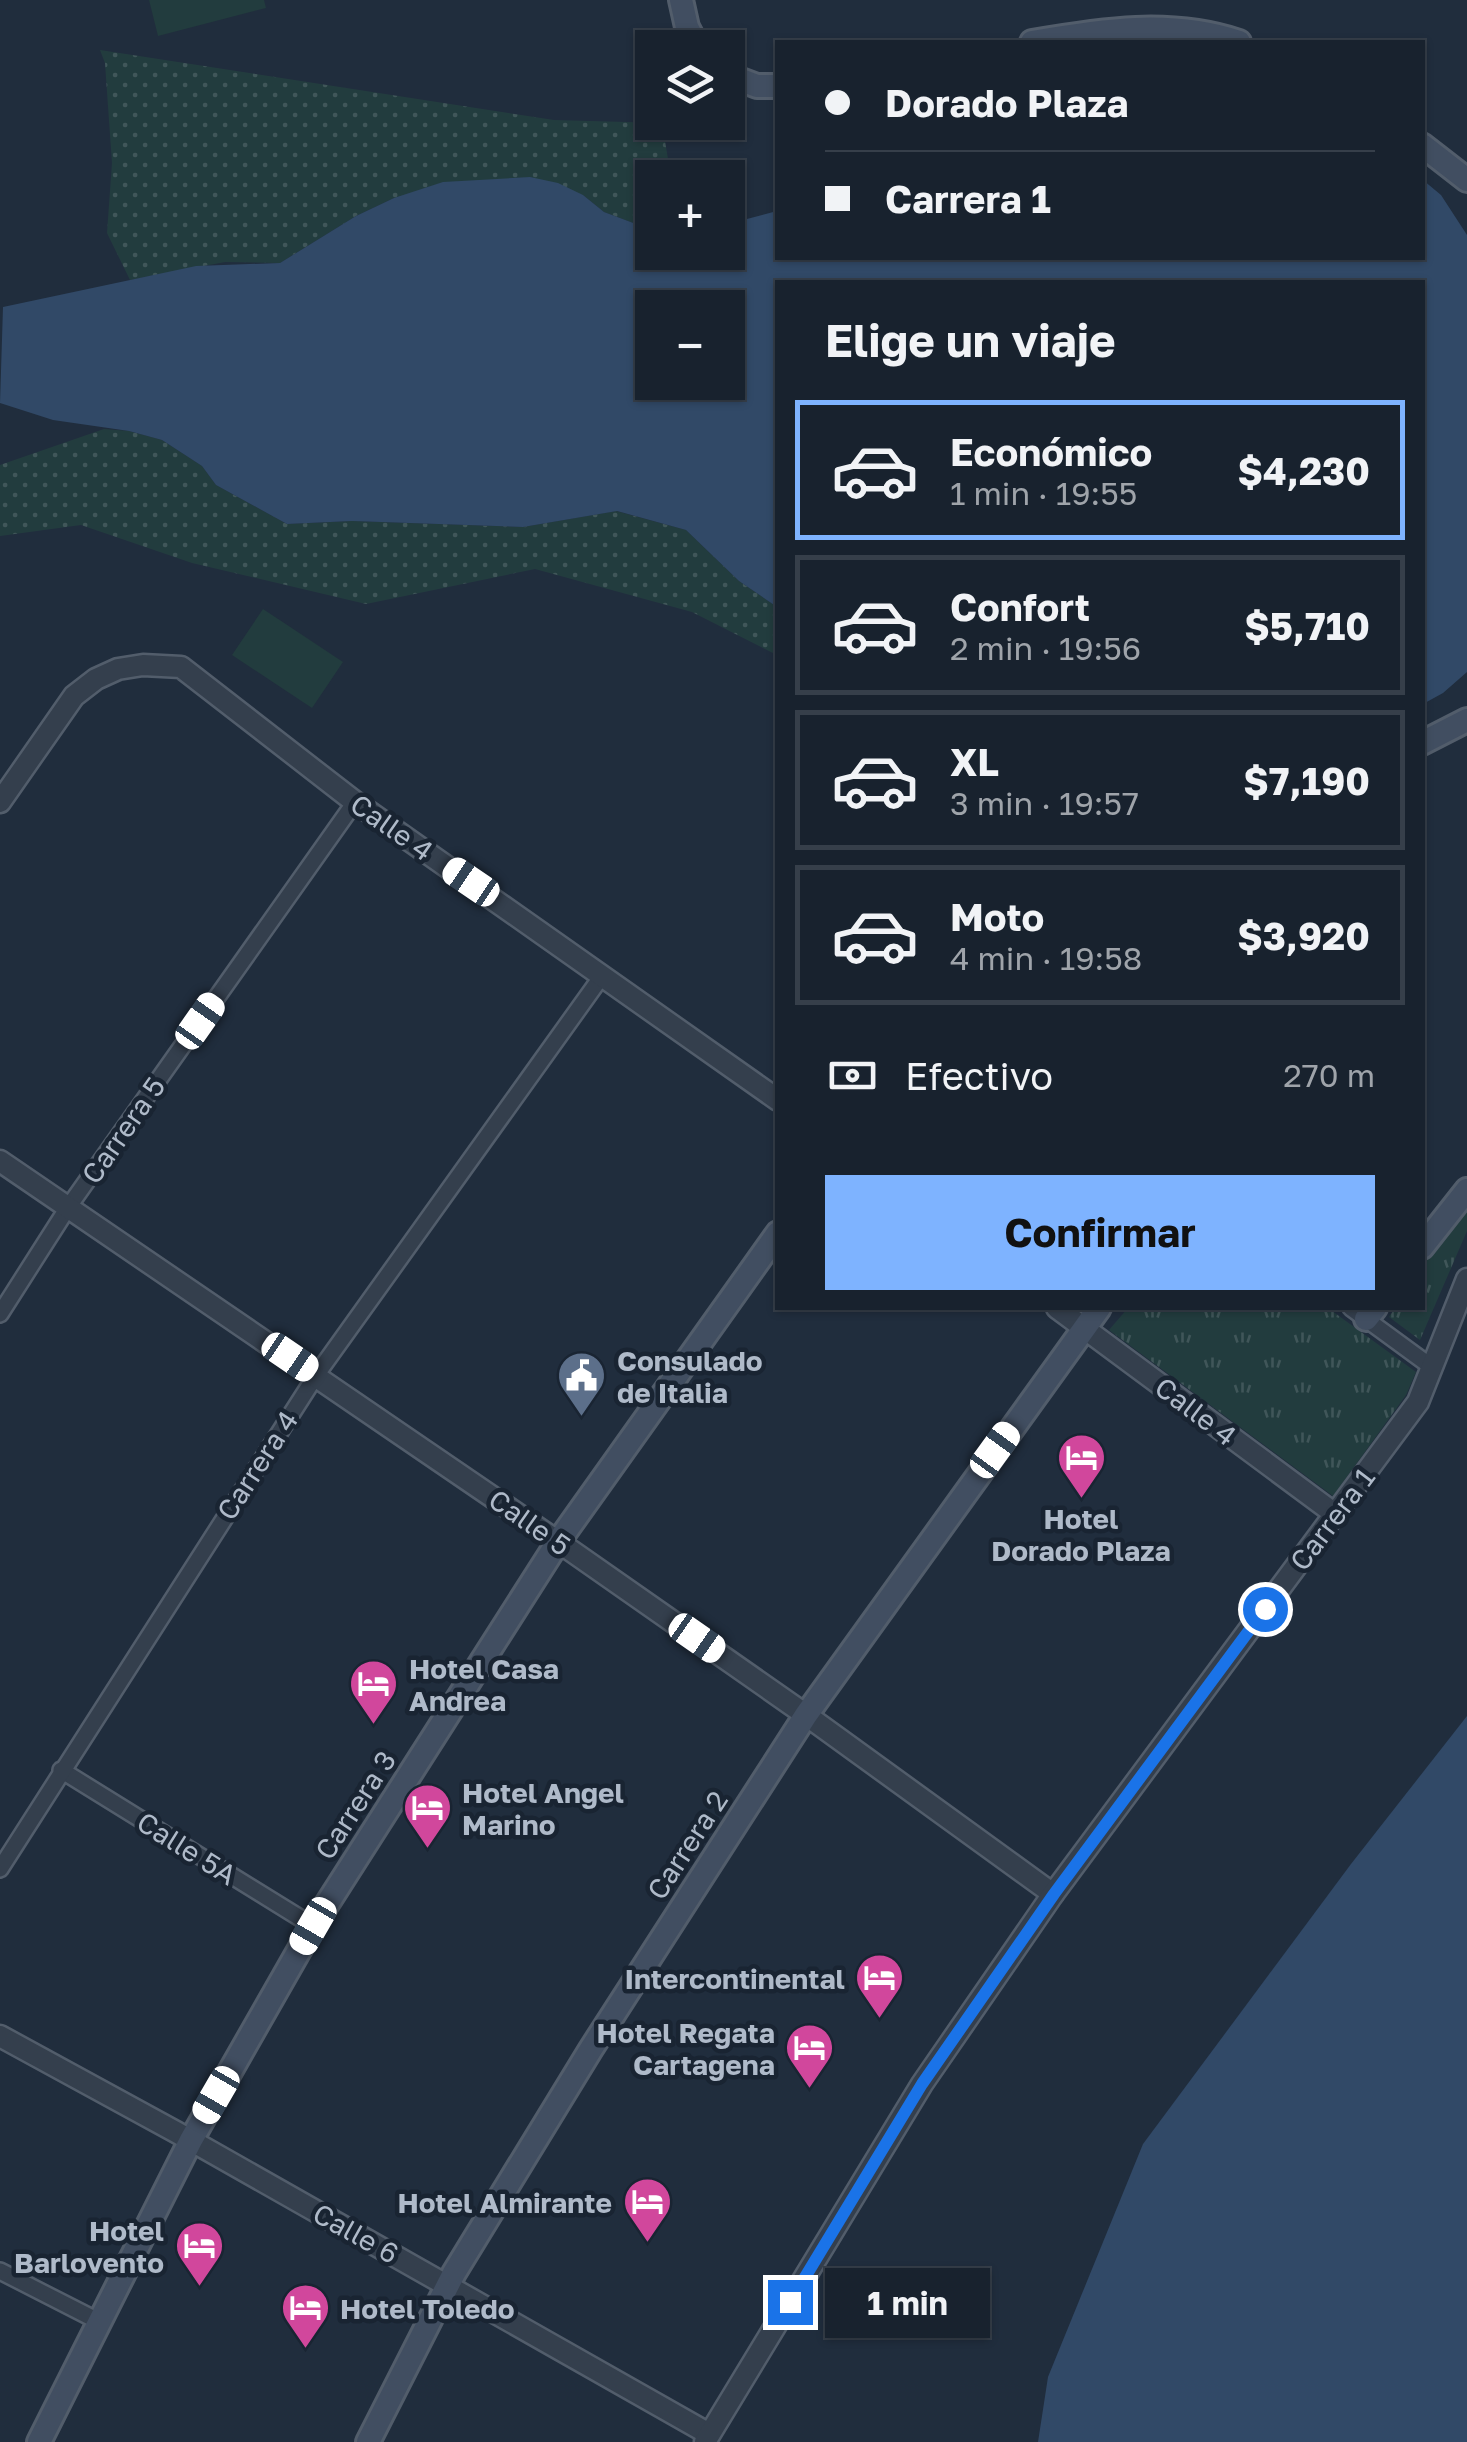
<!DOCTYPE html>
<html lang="es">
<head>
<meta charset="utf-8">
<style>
  :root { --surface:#18222e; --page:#212a36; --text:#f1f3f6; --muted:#9fa4aa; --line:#363f4a; --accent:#7eb3ff }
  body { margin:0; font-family:"Golos Text",sans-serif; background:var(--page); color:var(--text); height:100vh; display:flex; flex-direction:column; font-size:38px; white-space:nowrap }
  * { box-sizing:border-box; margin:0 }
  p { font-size:32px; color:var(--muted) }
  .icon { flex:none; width:55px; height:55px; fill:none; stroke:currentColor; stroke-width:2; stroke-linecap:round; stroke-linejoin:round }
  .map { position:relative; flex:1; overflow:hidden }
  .details { position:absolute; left:775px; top:280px; width:650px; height:1030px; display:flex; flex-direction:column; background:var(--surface); border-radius:0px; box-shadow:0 2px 8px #0004,0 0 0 2px var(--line) }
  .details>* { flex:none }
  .hud { position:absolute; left:775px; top:40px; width:650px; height:220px; border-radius:0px; box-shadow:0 2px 8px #0004,0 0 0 2px var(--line); display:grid; align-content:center; height:220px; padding:0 50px; background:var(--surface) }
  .tools { position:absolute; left:635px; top:30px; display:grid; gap:20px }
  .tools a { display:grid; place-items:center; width:110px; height:110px; border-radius:0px; background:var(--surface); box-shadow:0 2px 8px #0004,0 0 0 2px var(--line); font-size:50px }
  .end { position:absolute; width:45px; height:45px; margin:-22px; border:12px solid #1a73e8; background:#fff; box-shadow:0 0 0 5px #fff }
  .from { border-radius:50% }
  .bubble { position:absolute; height:70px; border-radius:0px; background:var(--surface); box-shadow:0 2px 8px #0004,0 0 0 2px var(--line); font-size:32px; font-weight:700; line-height:70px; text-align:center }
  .car { position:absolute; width:30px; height:60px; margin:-30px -15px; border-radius:12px; box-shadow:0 0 8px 2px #0007; background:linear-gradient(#fff 24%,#345 0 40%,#fff 0 76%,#345 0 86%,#fff 0) }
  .hud b { display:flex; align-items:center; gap:35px; height:95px; font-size:38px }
  .hud b+b { border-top:2px solid var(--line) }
  .hud i { width:25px; height:25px; background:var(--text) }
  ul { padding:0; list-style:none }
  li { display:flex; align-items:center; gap:30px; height:140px; margin:0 20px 15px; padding:0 30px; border:5px solid var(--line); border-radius:0px }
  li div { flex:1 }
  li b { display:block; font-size:38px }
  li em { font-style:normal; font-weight:700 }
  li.current { border-color:var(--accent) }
  li>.icon { width:90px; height:90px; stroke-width:1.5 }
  h2 { padding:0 50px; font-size:45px; line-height:120px }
  .pay { display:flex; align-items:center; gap:25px; height:110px; padding:0 50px; font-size:38px }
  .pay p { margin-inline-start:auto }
  .action { display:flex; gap:20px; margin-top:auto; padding:20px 50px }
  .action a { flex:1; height:115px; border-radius:0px; background:var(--accent); color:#111; font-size:40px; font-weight:700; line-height:115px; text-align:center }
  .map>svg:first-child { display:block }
</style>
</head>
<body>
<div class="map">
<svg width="1467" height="2442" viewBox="0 0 1467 2442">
  <defs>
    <pattern id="grass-dots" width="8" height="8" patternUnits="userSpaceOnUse" patternTransform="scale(2.5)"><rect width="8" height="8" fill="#223c3e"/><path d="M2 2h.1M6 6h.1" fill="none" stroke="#405659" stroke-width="1.8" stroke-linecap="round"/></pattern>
    <pattern id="park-tufts" width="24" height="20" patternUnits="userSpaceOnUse" patternTransform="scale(2.5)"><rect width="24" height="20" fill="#223c3e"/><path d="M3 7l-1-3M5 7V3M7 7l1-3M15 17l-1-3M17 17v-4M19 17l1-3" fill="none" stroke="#405659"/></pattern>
  </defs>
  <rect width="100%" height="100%" fill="#202d3d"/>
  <g fill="url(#grass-dots)">
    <polygon points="100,50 554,120 662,123 671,177 652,178 652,230 604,212 583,195 394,198 356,216 280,263 225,262 130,280 107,233 112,163 105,63"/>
    <polygon points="104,429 129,431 162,440 202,466 216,485 287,524 352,521 523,527 616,511 686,530 739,581 777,607 777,655 692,612 535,569 366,604 192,563 81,525 0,536 0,465"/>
  </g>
  <g fill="url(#park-tufts)">
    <polygon points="1467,1212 1467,1231 1420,1340 1389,1317 1395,1308 1422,1308 1423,1264"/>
    <polygon points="1128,1308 1328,1308 1416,1372 1406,1395 1333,1496 1109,1330"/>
  </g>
  <g fill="#223c3e">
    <polygon points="149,0 264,0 266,8 158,36"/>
    <polygon points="263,609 343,662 312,708 232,655"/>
  </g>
  <g fill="#314967" fill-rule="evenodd">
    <path d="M530 177 558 183 583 195 604 212 652 230V252H728V224L777 211 778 258H1422L1423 180 1441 195 1467 235V672L1443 693 1423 704 1422 282H778L777 607 739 581 686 530 617 511 523 527 352 521 287 524 216 485 202 466 162 440 129 431 53 420 0 403 3 307 196 266 280 263 356 216 394 198 443 182ZM652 308H728V382H652Z"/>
    <polygon points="1467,1716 1467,2442 1038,2442 1048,2377 1143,2144 1351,1864"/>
  </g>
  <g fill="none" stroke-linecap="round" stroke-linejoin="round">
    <defs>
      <g id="minor">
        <polyline points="1351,1308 1433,1368"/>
        <polyline points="0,1314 67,1209 355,802"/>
        <polyline points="61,1770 313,1926"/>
        <polyline points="0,1869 317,1374 602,976"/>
        <polyline points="0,2271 98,2321"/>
      </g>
      <g id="tertiary">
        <polyline points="0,802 74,696 96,679 118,669 143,665 181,667 355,802 778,1100"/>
        <polyline points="0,1161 573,1552 806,1715 1053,1894"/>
        <polyline points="1057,1308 1335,1514"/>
        <polyline points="0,2036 176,2132 709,2434"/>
        <polyline points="705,2442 922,2084 1053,1894 1418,1402 1467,1279"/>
      </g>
      <g id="secondary">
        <polyline points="681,0 687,27 698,48"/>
        <path d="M1032 42C1101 30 1171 19 1239 42"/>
        <polyline points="728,75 757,86 778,86"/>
        <polyline points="1422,145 1467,180"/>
        <polyline points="1422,743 1467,720"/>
        <polyline points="1422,1247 1467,1190"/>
        <polyline points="1366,1319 1375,1308"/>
        <polyline points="39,2442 191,2140 313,1926 558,1542 778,1233"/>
        <polyline points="368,2442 454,2273 591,2049 806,1715 1099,1308"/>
      </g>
    </defs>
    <use href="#minor" stroke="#525d6b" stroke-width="20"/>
    <use href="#tertiary" stroke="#525d6b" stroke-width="25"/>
    <use href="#secondary" stroke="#525d6b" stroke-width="28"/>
    <use href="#minor" stroke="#343f4d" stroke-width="15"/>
    <use href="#tertiary" stroke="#343f4d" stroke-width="20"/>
    <use href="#secondary" stroke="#414e61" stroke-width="22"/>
  </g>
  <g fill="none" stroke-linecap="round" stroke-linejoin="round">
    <polyline stroke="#1a73e8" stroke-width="12" points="790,2302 922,2084 1054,1894 1265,1609"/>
  </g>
  <defs>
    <symbol id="civic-pin" viewBox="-11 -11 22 30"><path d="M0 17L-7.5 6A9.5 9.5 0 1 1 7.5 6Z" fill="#5c6f8a" stroke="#192432"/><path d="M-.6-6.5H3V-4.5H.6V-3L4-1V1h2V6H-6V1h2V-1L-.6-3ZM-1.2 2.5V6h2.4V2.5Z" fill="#fff"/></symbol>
    <symbol id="hotel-pin" viewBox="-11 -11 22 30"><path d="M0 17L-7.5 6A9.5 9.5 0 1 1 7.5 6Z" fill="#d1479c" stroke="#192432"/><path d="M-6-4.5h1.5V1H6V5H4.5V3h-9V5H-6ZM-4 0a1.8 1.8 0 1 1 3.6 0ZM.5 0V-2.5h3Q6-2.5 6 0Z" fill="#fff"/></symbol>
  </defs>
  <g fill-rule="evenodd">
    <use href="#civic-pin" x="554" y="1348" width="55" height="75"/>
    <use href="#hotel-pin" x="1054" y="1430" width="55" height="75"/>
    <use href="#hotel-pin" x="346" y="1656" width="55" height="75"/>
    <use href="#hotel-pin" x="400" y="1780" width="55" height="75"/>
    <use href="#hotel-pin" x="852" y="1950" width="55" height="75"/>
    <use href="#hotel-pin" x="782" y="2020" width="55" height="75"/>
    <use href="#hotel-pin" x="620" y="2174" width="55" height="75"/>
    <use href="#hotel-pin" x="172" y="2218" width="55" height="75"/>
    <use href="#hotel-pin" x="278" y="2280" width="55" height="75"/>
  </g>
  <g text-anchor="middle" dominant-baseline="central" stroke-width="9" stroke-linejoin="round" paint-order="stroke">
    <g font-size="28" fill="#afbac9" stroke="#192432">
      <text transform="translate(392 827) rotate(35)">Calle 4</text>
      <text transform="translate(123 1130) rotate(-55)">Carrera 5</text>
      <text transform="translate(1196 1411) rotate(37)">Calle 4</text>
      <text transform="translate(257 1465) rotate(-57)">Carrera 4</text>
      <text transform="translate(1332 1519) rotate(-53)">Carrera 1</text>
      <text transform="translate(530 1522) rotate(35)">Calle 5</text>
      <text transform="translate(355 1805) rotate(-57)">Carrera 3</text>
      <text transform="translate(687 1845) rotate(-57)">Carrera 2</text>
      <text transform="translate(187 1848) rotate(32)">Calle 5A</text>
      <text transform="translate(356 2233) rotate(29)">Calle 6</text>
    </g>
    <g font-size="28" font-weight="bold" fill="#afbac9" stroke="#192432" text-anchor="start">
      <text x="617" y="1360">Consulado<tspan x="617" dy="32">de Italia</tspan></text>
      <text x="1081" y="1518" text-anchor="middle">Hotel<tspan x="1081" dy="32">Dorado Plaza</tspan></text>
      <text x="409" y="1668">Hotel Casa<tspan x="409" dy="32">Andrea</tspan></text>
      <text x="462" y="1792">Hotel Angel<tspan x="462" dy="32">Marino</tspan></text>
      <text x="845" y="1978" text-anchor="end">Intercontinental</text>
      <text x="775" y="2032" text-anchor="end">Hotel Regata<tspan x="775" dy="32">Cartagena</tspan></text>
      <text x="612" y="2202" text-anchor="end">Hotel Almirante</text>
      <text x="164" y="2230" text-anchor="end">Hotel<tspan x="164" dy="32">Barlovento</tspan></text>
      <text x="340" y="2308">Hotel Toledo</text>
    </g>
  </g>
</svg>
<div class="tools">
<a><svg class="icon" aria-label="layers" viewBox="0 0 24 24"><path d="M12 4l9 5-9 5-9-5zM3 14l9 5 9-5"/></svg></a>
<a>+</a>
<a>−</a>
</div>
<i class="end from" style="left:1265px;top:1609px"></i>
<i class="end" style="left:790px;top:2302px"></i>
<div class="bubble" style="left:825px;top:2268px;width:165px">1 min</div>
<i class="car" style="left:471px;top:882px;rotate:304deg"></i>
<i class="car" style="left:200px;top:1021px;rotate:35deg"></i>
<i class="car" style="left:290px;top:1357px;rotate:124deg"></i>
<i class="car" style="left:995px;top:1450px;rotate:36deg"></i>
<i class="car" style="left:697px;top:1638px;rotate:125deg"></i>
<i class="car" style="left:313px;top:1926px;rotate:210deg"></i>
<i class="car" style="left:216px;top:2095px;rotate:210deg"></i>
<div class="hud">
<b><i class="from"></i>Dorado Plaza</b>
<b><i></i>Carrera 1</b>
</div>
<section class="details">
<h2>Elige un viaje</h2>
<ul>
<li class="current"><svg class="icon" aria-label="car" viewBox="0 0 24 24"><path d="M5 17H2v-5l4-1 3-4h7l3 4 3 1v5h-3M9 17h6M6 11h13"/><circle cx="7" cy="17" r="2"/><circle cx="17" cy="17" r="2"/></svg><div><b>Económico</b><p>1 min · 19:55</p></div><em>$4,230</em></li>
<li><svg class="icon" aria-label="car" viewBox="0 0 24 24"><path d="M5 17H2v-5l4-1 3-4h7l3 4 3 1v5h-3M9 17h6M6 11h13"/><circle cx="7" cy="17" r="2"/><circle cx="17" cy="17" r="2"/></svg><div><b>Confort</b><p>2 min · 19:56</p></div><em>$5,710</em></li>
<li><svg class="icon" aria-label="car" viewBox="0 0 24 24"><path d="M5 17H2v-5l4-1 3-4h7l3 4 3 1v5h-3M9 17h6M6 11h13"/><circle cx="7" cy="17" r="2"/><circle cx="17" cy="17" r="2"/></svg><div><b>XL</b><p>3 min · 19:57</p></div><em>$7,190</em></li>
<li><svg class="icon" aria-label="car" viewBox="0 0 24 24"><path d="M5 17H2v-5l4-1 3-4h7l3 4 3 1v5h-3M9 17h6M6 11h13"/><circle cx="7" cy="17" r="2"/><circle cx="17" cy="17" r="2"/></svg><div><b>Moto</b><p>4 min · 19:58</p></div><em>$3,920</em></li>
</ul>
<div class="pay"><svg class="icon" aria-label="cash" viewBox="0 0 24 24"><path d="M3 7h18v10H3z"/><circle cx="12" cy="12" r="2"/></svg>Efectivo<p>270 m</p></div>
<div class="action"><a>Confirmar</a></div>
</section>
</div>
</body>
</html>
